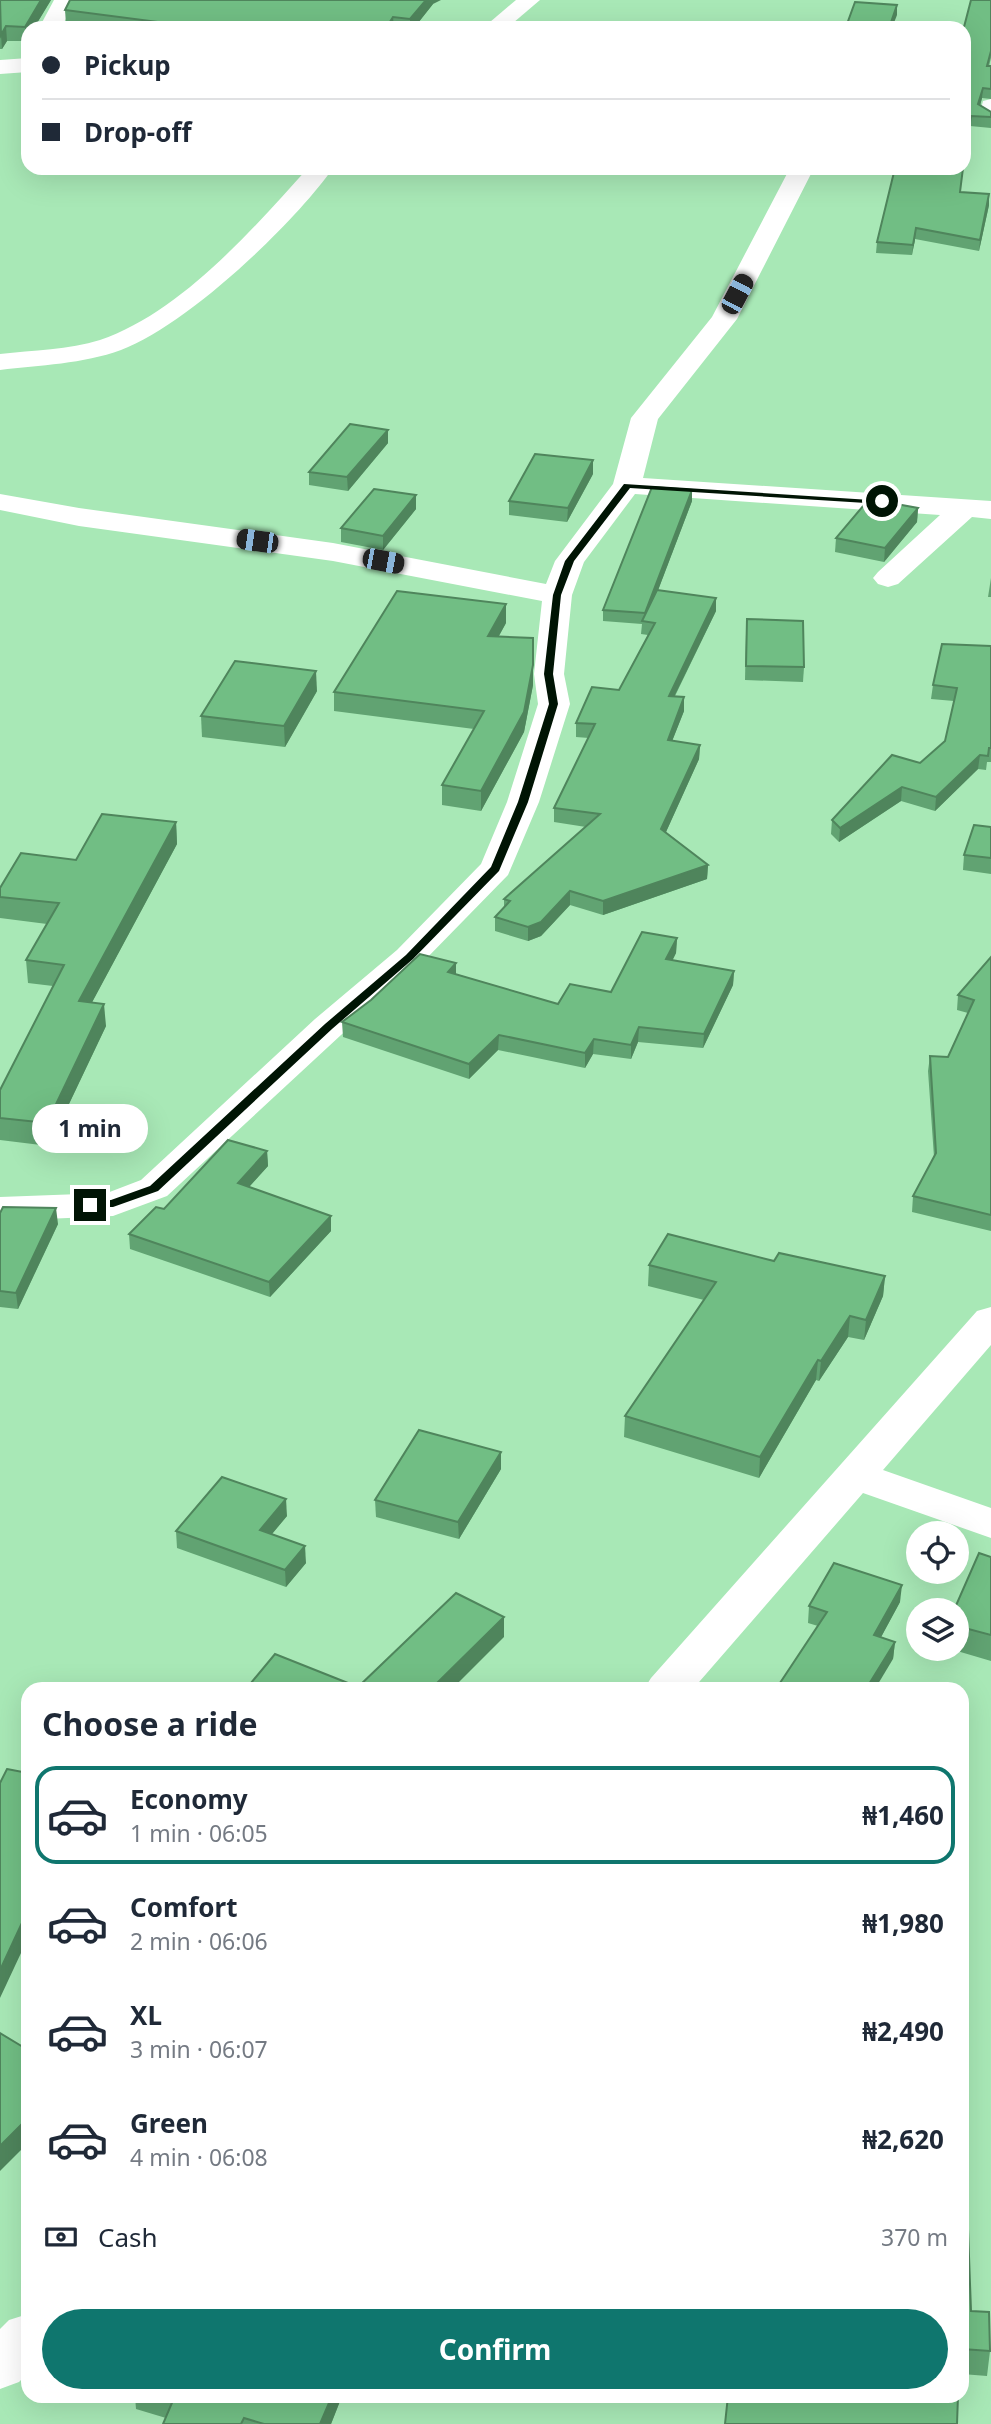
<!DOCTYPE html>
<html lang="en">
<head>
<meta charset="utf-8">
<style>
  :root { --surface:#fff; --page:#f6f6f7; --text:#1f2937; --muted:#747a83; --line:#e0e1e3; --accent:#0f766e }
  body { margin:0; font-family:"Noto Sans",sans-serif; background:var(--page); color:var(--text); height:100vh; display:flex; flex-direction:column; font-size:26px; white-space:nowrap }
  * { box-sizing:border-box; margin:0 }
  p { font-size:23px; color:var(--muted) }
  .icon { flex:none; width:38px; height:38px; fill:none; stroke:currentColor; stroke-width:2; stroke-linecap:round; stroke-linejoin:round }
  .map { position:relative; flex:1; overflow:hidden }
  .drawer { position:absolute; left:21px; top:1682px; width:948px; height:721px; display:flex; flex-direction:column; background:var(--surface); border-radius:21px; box-shadow:0 7px 28px #0002 }
  .drawer>* { flex:none }
  .guide { position:absolute; left:21px; top:21px; width:950px; height:154px; border-radius:21px; box-shadow:0 7px 28px #0002; display:grid; align-content:center; height:154px; padding:0 21px; background:var(--surface) }
  .controls { position:absolute; left:906px; top:1521px; display:grid; gap:14px }
  .controls a { display:grid; place-items:center; width:63px; height:63px; border-radius:50%; background:var(--surface); box-shadow:0 7px 28px #0002; font-size:35px }
  .end { position:absolute; width:32px; height:32px; margin:-16px; border:9px solid #001404; background:#fff; box-shadow:0 0 0 4px #fff }
  .from { border-radius:50% }
  .bubble { position:absolute; height:49px; border-radius:24px; background:var(--surface); box-shadow:0 7px 28px #0002; font-size:23px; font-weight:700; line-height:49px; text-align:center }
  .car { position:absolute; width:21px; height:42px; margin:-21px -10px; border-radius:9px; box-shadow:0 0 5px 2px #0007; background:linear-gradient(#222 24%,#8ab4d8 0 40%,#222 0 76%,#8ab4d8 0 86%,#222 0) }
  .guide b { display:flex; align-items:center; gap:24px; height:66px; font-size:26px }
  .guide b+b { border-top:2px solid var(--line) }
  .guide i { width:18px; height:18px; background:var(--text) }
  ul { padding:0; list-style:none }
  li { display:flex; align-items:center; gap:21px; height:98px; margin:0 14px 10px; padding:0 7px; border:4px solid transparent; border-radius:21px }
  li div { flex:1 }
  li b { display:block; font-size:26px }
  li em { font-style:normal; font-weight:700 }
  li.selected { border-color:var(--accent) }
  li>.icon { width:63px; height:63px; stroke-width:1.5 }
  h2 { padding:0 21px; font-size:32px; line-height:84px }
  .pay { display:flex; align-items:center; gap:18px; height:77px; padding:0 21px; font-size:26px }
  .pay p { margin-inline-start:auto }
  .action { display:flex; gap:14px; margin-top:auto; padding:14px 21px }
  .action a { flex:1; height:80px; border-radius:42px; background:var(--accent); color:#fff; font-size:28px; font-weight:700; line-height:80px; text-align:center }
  .map>svg:first-child { display:block }
</style>
</head>
<body>
<div class="map">
<svg width="991" height="2424" viewBox="0 0 991 2424">
  <rect width="100%" height="100%" fill="#a8e8b6"/>
  <g fill="none" stroke-linecap="round" stroke-linejoin="round">
    <g fill="#fff" fill-rule="evenodd">
      <polygon points="54,0 76,0 61,28 39,28"/>
      <polygon points="516,0 540,0 507,28 483,28"/>
      <polygon points="28,58 28,72 0,74 0,60"/>
      <polygon points="991,99 991,120 980,113 983,101"/>
      <path d="M308 168H333C293 225 186 326 121 350 83 364 40 365 0 370V354C33 350 69 350 100 340 180 313 253 229 308 168Z"/>
      <polygon points="790,168 814,168 737,319 658,419 643,478 991,501 991,519 972,517 898,584 888,587 878,584 873,578 878,572 940,515 635,494 584,562 572,595 564,674 570,704 539,802 508,875 421,964 341,1035 167,1196 113,1216 0,1221 0,1197 107,1193 141,1180 315,1019 397,950 481,864 507,802 538,704 534,674 542,601 333,561 79,526 0,510 0,494 79,508 333,543 546,584 555,561 613,484 631,418 712,317"/>
      <polygon points="991,1307 991,1345 883,1470 991,1508 991,1538 863,1493 693,1689 644,1689 651,1678 977,1311"/>
      <polygon points="28,2314 28,2373 19,2382 0,2389 0,2329 9,2320"/>
    </g>
  </g>
  <g fill="#61a372">
    <polygon points="0,0 51,0 34,28 28,28 28,38 26,41 7,41 2,49 0,49"/>
    <polygon points="991,0 991,58 989,66 991,66 991,99 982,98 980,105 991,112 991,128 970,126 964,27"/>
    <polygon points="433,4 414,28 96,28 66,24 65,10"/>
    <polygon points="960,192 989,205 979,251 915,239 912,255 876,253 877,242"/>
    <polygon points="388,430 388,443 348,491 309,485 309,472"/>
    <polygon points="593,474 567,522 509,515 509,501"/>
    <polygon points="692,490 692,501 658,590 716,598 716,611 675,696 684,697 684,711 672,741 700,745 699,759 666,832 708,865 707,879 603,915 570,905 541,936 528,941 495,931 495,917 504,907 504,899 586,827 554,822 554,808 589,738 576,737 576,723 619,690 648,635 641,634 642,624 603,621 603,610"/>
    <polygon points="416,495 416,509 383,550 341,542 341,528"/>
    <polygon points="918,508 917,522 884,562 835,552 836,538"/>
    <polygon points="991,578 991,597 988,597"/>
    <polygon points="506,623 499,636 533,685 524,732 481,811 442,805 442,785 474,729 334,711 334,692"/>
    <polygon points="746,634 804,667 803,682 745,680"/>
    <polygon points="991,646 991,762 987,762 986,770 978,769 935,811 901,801 839,842 831,834 832,820 920,763 945,741 954,701 931,699 933,685"/>
    <polygon points="317,691 285,747 202,737 201,716"/>
    <polygon points="176,822 177,844 92,1002 106,1026 49,1146 0,1140 0,1090 53,986 28,983 26,960 47,924 0,918 0,888"/>
    <polygon points="991,827 991,874 963,870 964,855"/>
    <polygon points="677,938 676,953 672,960 734,971 733,985 703,1048 638,1042 631,1059 593,1054 585,1068 498,1050 469,1079 343,1037 342,1022 456,963 456,974 558,1004 611,992"/>
    <polygon points="991,957 991,1231 912,1212 913,1196 934,1157 928,1071 930,1056 948,1057 968,1013 957,1010 958,995"/>
    <polygon points="267,1151 268,1166 249,1187 331,1231 270,1297 130,1249 129,1234 164,1209"/>
    <polygon points="0,1213 58,1224 18,1309 0,1307"/>
    <polygon points="774,1261 885,1276 883,1296 864,1340 848,1337 819,1381 816,1380 759,1478 624,1437 625,1416 704,1300 648,1286 649,1265"/>
    <polygon points="501,1469 459,1539 376,1517 375,1500"/>
    <polygon points="287,1516 272,1534 306,1563 286,1587 177,1548 176,1531"/>
    <polygon points="991,1557 991,1661 947,1648 957,1648 957,1610"/>
    <polygon points="900,1602 881,1637 895,1642 893,1659 818,1626 808,1623 809,1606"/>
    <polygon points="962,2174 971,2311 990,2351 987,2376 962,2374"/>
    <polygon points="135,2396 342,2396 331,2424 163,2424 166,2418 136,2409"/>
  </g>
  <g fill="#4f855c">
    <polygon points="41,0 51,0 34,28 28,28 28,38 26,41 25,27"/>
    <polygon points="426,0 441,0 433,4 414,28 410,28 410,19"/>
    <polygon points="897,5 897,15 892,28 889,28"/>
    <polygon points="393,17 394,28 386,28"/>
    <polygon points="6,26 7,41 2,49 1,35"/>
    <polygon points="983,88 982,98 978,114 978,104"/>
    <polygon points="989,194 989,205 979,251 980,240"/>
    <polygon points="916,228 915,239 912,255 913,245"/>
    <polygon points="388,430 388,443 348,491 347,477"/>
    <polygon points="593,460 593,474 567,522 568,508"/>
    <polygon points="692,490 692,501 646,622 645,621 645,613"/>
    <polygon points="416,495 416,509 383,550 383,536"/>
    <polygon points="918,508 917,522 884,562 885,548"/>
    <polygon points="716,598 716,611 668,709 669,696"/>
    <polygon points="506,604 506,623 488,655 488,636"/>
    <polygon points="533,638 533,685 524,732 481,811 481,791"/>
    <polygon points="316,671 317,691 285,747 284,726"/>
    <polygon points="684,697 684,711 667,754 668,740"/>
    <polygon points="700,745 699,759 661,843 661,829"/>
    <polygon points="980,755 978,769 935,811 936,797"/>
    <polygon points="902,787 901,801 839,842 840,828"/>
    <polygon points="176,822 177,844 81,1023 79,1001"/>
    <polygon points="708,865 707,879 603,915 603,901"/>
    <polygon points="570,891 570,905 541,936 528,941 528,927"/>
    <polygon points="677,938 676,953 666,974 666,959"/>
    <polygon points="456,963 456,977 448,972"/>
    <polygon points="734,971 733,985 703,1048 704,1034"/>
    <polygon points="104,1004 106,1026 49,1146 47,1123"/>
    <polygon points="639,1027 638,1042 631,1059 631,1045"/>
    <polygon points="499,1035 498,1050 469,1079 469,1064"/>
    <polygon points="594,1039 593,1054 585,1068 585,1053"/>
    <polygon points="267,1151 268,1166 239,1198 238,1183"/>
    <polygon points="56,1208 58,1224 18,1309 16,1293"/>
    <polygon points="331,1216 331,1231 270,1297 269,1282"/>
    <polygon points="885,1276 883,1296 864,1340 866,1320"/>
    <polygon points="850,1316 848,1337 819,1381 821,1361"/>
    <polygon points="818,1360 816,1380 759,1478 760,1457"/>
    <polygon points="501,1452 501,1469 459,1539 458,1522"/>
    <polygon points="286,1499 287,1516 261,1547 260,1530"/>
    <polygon points="305,1546 306,1563 286,1587 285,1570"/>
    <polygon points="902,1585 900,1602 873,1652 874,1635"/>
    <polygon points="504,1617 504,1637 452,1689 431,1689"/>
    <polygon points="895,1642 893,1659 875,1689 866,1689"/>
    <polygon points="28,1910 28,1938 0,1998 0,1970"/>
    <polygon points="28,2118 28,2143 0,2171 0,2146"/>
    <polygon points="332,2396 342,2396 331,2424 320,2424"/>
  </g>
  <g fill="#71be84" stroke="#4f855c" stroke-width="2">
    <polygon points="0,0 41,0 25,27 6,26 1,35"/>
    <polygon points="70,0 426,0 410,19 393,17 386,28 204,28 65,10"/>
    <polygon points="971,0 991,0 991,51 987,66 991,66 991,89 983,88 978,104 991,112 991,117 971,116 964,160 964,28 931,28 932,26 964,27"/>
    <polygon points="855,2 897,5 889,28 838,28 839,24 847,24"/>
    <polygon points="895,168 963,168 960,192 989,194 980,240 916,228 913,245 877,242"/>
    <polygon points="350,424 388,430 347,477 309,472"/>
    <polygon points="535,454 593,460 568,508 509,501"/>
    <polygon points="652,487 692,490 645,613 603,610"/>
    <polygon points="374,489 416,495 383,536 341,528"/>
    <polygon points="869,499 918,508 885,548 836,538"/>
    <polygon points="657,590 716,598 669,696 684,697 668,740 700,745 661,829 708,865 603,901 570,891 541,922 528,927 495,917 510,901 504,899 600,814 554,808 595,724 576,723 592,687 619,690 655,623 642,621"/>
    <polygon points="397,591 506,604 488,636 533,638 533,665 524,712 481,791 442,785 484,711 334,692"/>
    <polygon points="747,619 803,621 804,667 746,666"/>
    <polygon points="942,644 991,646 991,748 989,748 988,756 980,755 936,797 902,787 840,828 832,820 892,755 920,763 945,741 957,688 933,685"/>
    <polygon points="235,661 316,671 284,726 201,716"/>
    <polygon points="102,814 176,822 79,1001 104,1004 47,1123 0,1118 0,1090 64,965 26,960 59,903 0,897 0,888 21,853 76,860"/>
    <polygon points="974,825 991,827 991,858 964,855"/>
    <polygon points="642,932 677,938 666,959 734,971 704,1034 639,1027 631,1045 594,1039 585,1053 499,1035 469,1064 342,1022 371,1000 420,954 456,963 448,972 558,1004 570,984 611,992"/>
    <polygon points="991,957 991,1215 913,1196 936,1153 930,1056 948,1057 974,1000 958,995"/>
    <polygon points="228,1140 267,1151 238,1183 331,1216 269,1282 129,1234 156,1207 164,1209"/>
    <polygon points="3,1207 56,1208 16,1293 0,1291 0,1213"/>
    <polygon points="668,1234 774,1261 779,1253 885,1276 866,1320 850,1316 821,1361 818,1360 760,1457 625,1416 716,1282 649,1265"/>
    <polygon points="419,1430 501,1452 458,1522 375,1500"/>
    <polygon points="222,1477 286,1499 260,1530 305,1546 285,1570 176,1531"/>
    <polygon points="979,1553 991,1557 991,1635 957,1626 957,1610 954,1610"/>
    <polygon points="834,1563 902,1585 874,1635 895,1642 866,1689 851,1689 851,1687 850,1689 776,1689 827,1612 809,1606"/>
    <polygon points="456,1593 504,1617 431,1689 246,1689 275,1654 358,1687"/>
    <polygon points="7,1769 28,1773 28,1910 0,1970 0,1783"/>
    <polygon points="0,2033 28,2050 28,2118 0,2146"/>
    <polygon points="962,2174 966,2174 971,2311 989,2312 990,2351 962,2349"/>
    <polygon points="168,2396 332,2396 320,2424 264,2424 244,2418 241,2424 163,2424 174,2398"/>
    <polygon points="728,2396 958,2396 957,2424 725,2424"/>
  </g>
  <polygon fill="#001404" points="624,484 886,501 882,504 630,488 574,561 561,595 553,674 558,704 528,802 499,871 413,959 332,1029 158,1191 113,1207 86,1207 86,1202 111,1200 150,1186 325,1024 406,955 491,867 518,802 549,704 544,674 553,595 565,561"/>
</svg>
<div class="controls">
<a><svg class="icon" aria-label="locate" viewBox="0 0 24 24"><circle cx="12" cy="12" r="6"/><path d="M12 2v4M12 18v4M2 12h4M18 12h4"/></svg></a>
<a><svg class="icon" aria-label="layers" viewBox="0 0 24 24"><path d="M12 4l9 5-9 5-9-5zM3 14l9 5 9-5"/></svg></a>
</div>
<i class="end from" style="left:882px;top:501px"></i>
<i class="end" style="left:90px;top:1205px"></i>
<div class="bubble" style="left:32px;top:1104px;width:116px">1 min</div>
<i class="car" style="left:737px;top:294px;rotate:28deg"></i>
<i class="car" style="left:257px;top:541px;rotate:278deg"></i>
<i class="car" style="left:383px;top:561px;rotate:101deg"></i>
<div class="guide">
<b><i class="from"></i>Pickup</b>
<b><i></i>Drop-off</b>
</div>
<section class="drawer">
<h2>Choose a ride</h2>
<ul>
<li class="selected"><svg class="icon" aria-label="car" viewBox="0 0 24 24"><path d="M5 17H2v-5l4-1 3-4h7l3 4 3 1v5h-3M9 17h6M6 11h13"/><circle cx="7" cy="17" r="2"/><circle cx="17" cy="17" r="2"/></svg><div><b>Economy</b><p>1 min · 06:05</p></div><em>₦1,460</em></li>
<li><svg class="icon" aria-label="car" viewBox="0 0 24 24"><path d="M5 17H2v-5l4-1 3-4h7l3 4 3 1v5h-3M9 17h6M6 11h13"/><circle cx="7" cy="17" r="2"/><circle cx="17" cy="17" r="2"/></svg><div><b>Comfort</b><p>2 min · 06:06</p></div><em>₦1,980</em></li>
<li><svg class="icon" aria-label="car" viewBox="0 0 24 24"><path d="M5 17H2v-5l4-1 3-4h7l3 4 3 1v5h-3M9 17h6M6 11h13"/><circle cx="7" cy="17" r="2"/><circle cx="17" cy="17" r="2"/></svg><div><b>XL</b><p>3 min · 06:07</p></div><em>₦2,490</em></li>
<li><svg class="icon" aria-label="car" viewBox="0 0 24 24"><path d="M5 17H2v-5l4-1 3-4h7l3 4 3 1v5h-3M9 17h6M6 11h13"/><circle cx="7" cy="17" r="2"/><circle cx="17" cy="17" r="2"/></svg><div><b>Green</b><p>4 min · 06:08</p></div><em>₦2,620</em></li>
</ul>
<div class="pay"><svg class="icon" aria-label="cash" viewBox="0 0 24 24"><path d="M3 7h18v10H3z"/><circle cx="12" cy="12" r="2"/></svg>Cash<p>370 m</p></div>
<div class="action"><a>Confirm</a></div>
</section>
</div>
</body>
</html>
